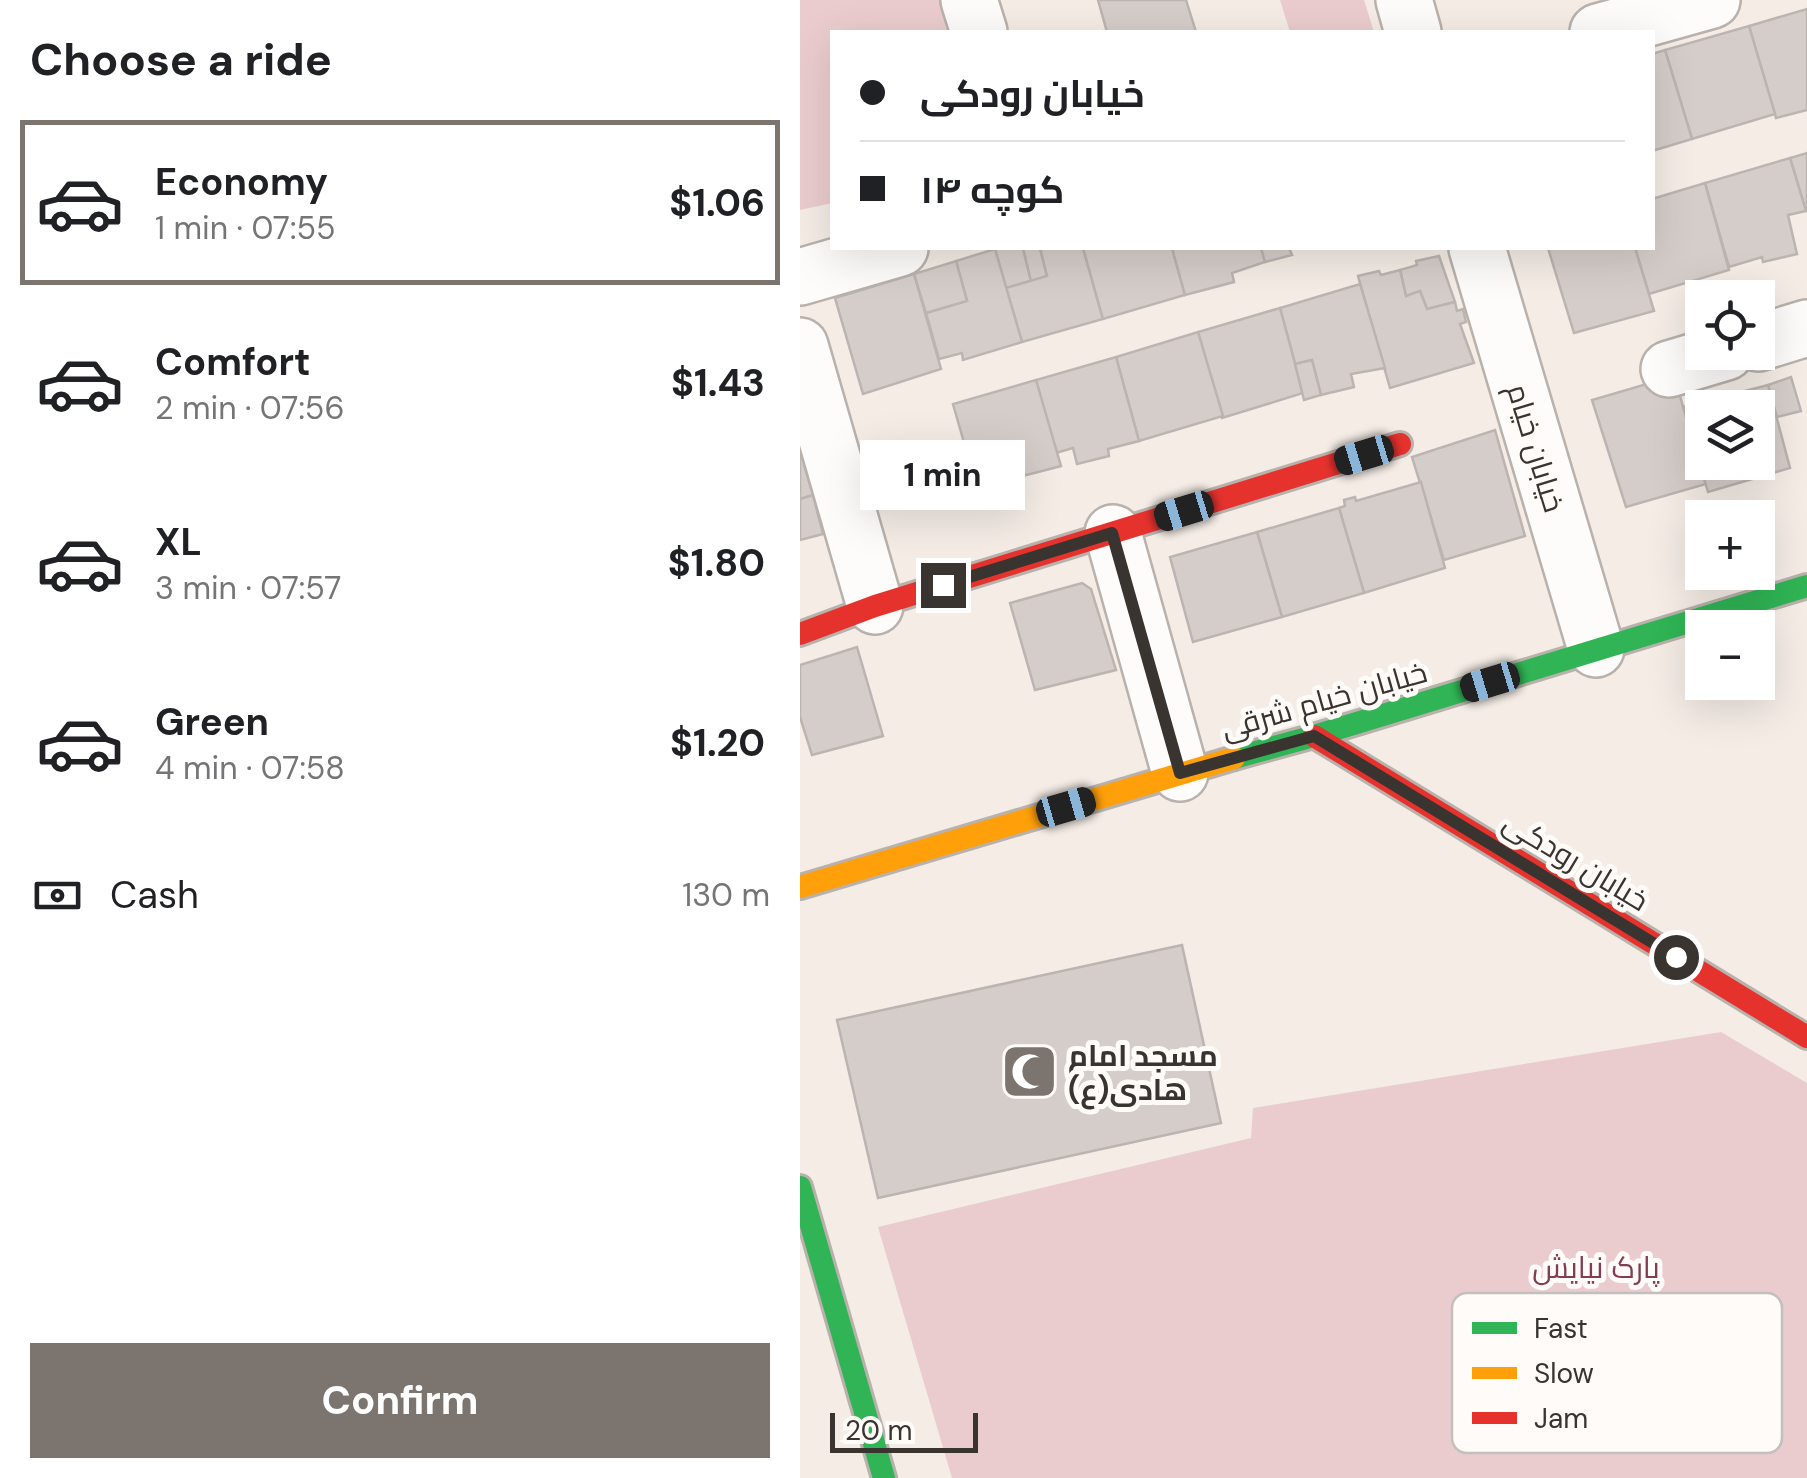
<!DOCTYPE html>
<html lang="en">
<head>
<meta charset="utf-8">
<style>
  :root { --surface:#fff; --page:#f6f6f6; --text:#202124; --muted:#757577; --line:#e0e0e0; --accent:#7b746f }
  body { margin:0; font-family:"DM Sans",Cairo,sans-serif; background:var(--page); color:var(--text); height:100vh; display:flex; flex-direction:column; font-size:38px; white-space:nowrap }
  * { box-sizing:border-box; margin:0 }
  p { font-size:32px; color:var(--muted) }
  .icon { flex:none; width:55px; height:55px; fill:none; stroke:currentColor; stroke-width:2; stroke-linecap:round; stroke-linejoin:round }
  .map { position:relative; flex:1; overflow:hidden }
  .side { display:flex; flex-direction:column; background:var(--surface); width:800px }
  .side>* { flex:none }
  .banner { position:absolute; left:30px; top:30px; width:825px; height:220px; border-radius:0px; box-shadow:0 10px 40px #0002; display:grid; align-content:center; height:220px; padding:0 30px; background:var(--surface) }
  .tools { position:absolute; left:885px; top:280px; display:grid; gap:20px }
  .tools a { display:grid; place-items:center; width:90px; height:90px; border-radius:0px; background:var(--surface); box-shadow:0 10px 40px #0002; font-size:50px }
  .scale { position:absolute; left:30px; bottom:25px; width:148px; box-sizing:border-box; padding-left:10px; border:5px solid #3a3430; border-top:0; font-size:28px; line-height:35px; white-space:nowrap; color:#3a3430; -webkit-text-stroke:8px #fefbf8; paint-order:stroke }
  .end { position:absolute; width:45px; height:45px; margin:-22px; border:12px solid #3a3430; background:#fff; box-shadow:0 0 0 5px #fff }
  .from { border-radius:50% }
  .bubble { position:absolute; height:70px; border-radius:0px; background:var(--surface); box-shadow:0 10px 40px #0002; font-size:32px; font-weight:700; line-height:70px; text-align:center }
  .car { position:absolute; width:30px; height:60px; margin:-30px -15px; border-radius:12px; box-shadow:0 0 8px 2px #0007; background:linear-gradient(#222 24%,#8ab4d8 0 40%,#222 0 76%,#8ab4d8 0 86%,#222 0) }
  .banner b { display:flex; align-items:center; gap:35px; height:95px; font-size:38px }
  .banner b+b { border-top:2px solid var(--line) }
  .banner i { width:25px; height:25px; background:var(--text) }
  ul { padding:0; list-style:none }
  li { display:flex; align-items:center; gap:30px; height:165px; margin:0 20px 15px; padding:0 10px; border:5px solid transparent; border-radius:0px }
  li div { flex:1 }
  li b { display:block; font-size:38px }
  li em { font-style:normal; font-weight:700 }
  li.active { border-color:var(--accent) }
  li>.icon { width:90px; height:90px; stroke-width:1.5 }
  h2 { padding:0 30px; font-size:45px; line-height:120px }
  .pay { display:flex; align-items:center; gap:25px; height:110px; padding:0 30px; font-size:38px }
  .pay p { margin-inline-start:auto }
  .primary-button { display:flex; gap:20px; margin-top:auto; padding:20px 30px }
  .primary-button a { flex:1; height:115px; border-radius:0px; background:var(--accent); color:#fff; font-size:40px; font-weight:700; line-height:115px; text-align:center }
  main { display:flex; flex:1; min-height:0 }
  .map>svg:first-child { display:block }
</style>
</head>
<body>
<main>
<section class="side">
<h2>Choose a ride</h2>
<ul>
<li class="active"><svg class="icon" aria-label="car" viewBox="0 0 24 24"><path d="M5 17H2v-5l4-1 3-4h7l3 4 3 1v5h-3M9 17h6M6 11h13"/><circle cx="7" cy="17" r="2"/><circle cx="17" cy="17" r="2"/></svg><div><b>Economy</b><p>1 min · 07:55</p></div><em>$1.06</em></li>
<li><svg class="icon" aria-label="car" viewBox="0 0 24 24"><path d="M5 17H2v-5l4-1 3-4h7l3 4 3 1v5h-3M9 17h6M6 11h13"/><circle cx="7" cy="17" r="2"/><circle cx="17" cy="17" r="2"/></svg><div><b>Comfort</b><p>2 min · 07:56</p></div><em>$1.43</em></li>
<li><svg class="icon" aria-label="car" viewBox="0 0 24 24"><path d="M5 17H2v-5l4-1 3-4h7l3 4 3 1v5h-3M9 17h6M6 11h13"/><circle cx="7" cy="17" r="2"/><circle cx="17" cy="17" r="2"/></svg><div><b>XL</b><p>3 min · 07:57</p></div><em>$1.80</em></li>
<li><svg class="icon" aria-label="car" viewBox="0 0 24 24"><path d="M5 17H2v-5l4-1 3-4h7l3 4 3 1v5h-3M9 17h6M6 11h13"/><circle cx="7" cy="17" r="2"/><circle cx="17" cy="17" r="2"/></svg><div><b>Green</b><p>4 min · 07:58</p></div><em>$1.20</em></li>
</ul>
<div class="pay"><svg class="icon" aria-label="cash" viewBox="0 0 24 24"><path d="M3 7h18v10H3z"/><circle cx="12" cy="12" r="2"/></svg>Cash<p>130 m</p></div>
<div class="primary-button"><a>Confirm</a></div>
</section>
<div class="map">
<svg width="1007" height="1478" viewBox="0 0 1007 1478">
  <rect width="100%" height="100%" fill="#f4ece5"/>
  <g fill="#eaccce">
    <polygon points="0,0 140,0 150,32 32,32 32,203 0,210"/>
    <polygon points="480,0 564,0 574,32 490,32"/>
    <polygon points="921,1032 1007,1083 1007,1478 152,1478 78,1227 451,1138 453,1108"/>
  </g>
  <g fill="#d5cdc9" stroke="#bbb4b0" stroke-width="2.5" fill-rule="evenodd">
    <polygon points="298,0 386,0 396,32 307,32"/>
    <polygon points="1007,9 1007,110 976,118 949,26"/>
    <polygon points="949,26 975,114 892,139 865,50"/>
    <polygon points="865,50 892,139 852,151 852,54"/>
    <polygon points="1007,153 1007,211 1006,211 990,158"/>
    <polygon points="990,158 1006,211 988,215 997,254 963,262 962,257 929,267 905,183"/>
    <polygon points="905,183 929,270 849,294 835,248 852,248 852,199"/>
    <polygon points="200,248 223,248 231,281 206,288 195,249"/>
    <polygon points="223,248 240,248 247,276 231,281"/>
    <polygon points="240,248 283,248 303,319 222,342 206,288 247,276"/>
    <polygon points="283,248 372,248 385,295 303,319"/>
    <polygon points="372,248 461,248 465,262 432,273 434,282 385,295"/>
    <polygon points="461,248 489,248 492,255 465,262"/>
    <polygon points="748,248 835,248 854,311 774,333"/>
    <polygon points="195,249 222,342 163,360 162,353 139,359 126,313 167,301 156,261"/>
    <polygon points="639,256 655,302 627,309 620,291 606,296 600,270 617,265 616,261"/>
    <polygon points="156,261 167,301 126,313 114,274"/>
    <polygon points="600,270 606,296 620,291 627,309 655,302 657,311 663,309 666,322 660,324 674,363 590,388 558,276 579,271 581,275"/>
    <polygon points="114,274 141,369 63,394 35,298"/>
    <polygon points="560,284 585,368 551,374 554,387 521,395 512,360 495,364 480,308"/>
    <polygon points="480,308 503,393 422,418 398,332"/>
    <polygon points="398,332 423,416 339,441 316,357"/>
    <polygon points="316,357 339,441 308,449 309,456 277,464 273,448 256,453 236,380"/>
    <polygon points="512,360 521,395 504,400 495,364"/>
    <polygon points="874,376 906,484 826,507 792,400"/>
    <polygon points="991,377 1001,411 977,417 968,385"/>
    <polygon points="236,380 261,466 177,488 153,404"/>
    <path d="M968 385 990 468 908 492 883 407ZM902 408H958V462H902Z"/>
    <polygon points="695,430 725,536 644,560 612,457"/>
    <polygon points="0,450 13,495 0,499"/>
    <polygon points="621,482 645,568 564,593 539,508 545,506 544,500 555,497 556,501"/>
    <polygon points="13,495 23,534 0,540 0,499"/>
    <polygon points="539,508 564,593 482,617 457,532"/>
    <polygon points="457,532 482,617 393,642 370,557"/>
    <polygon points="282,583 291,589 316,670 235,690 210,603"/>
    <polygon points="57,647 83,736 12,755 0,717 0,665"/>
    <polygon points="382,945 421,1123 78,1198 37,1020"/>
  </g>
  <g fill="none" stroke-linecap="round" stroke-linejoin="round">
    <defs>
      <g id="street">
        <polyline points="169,0 179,32"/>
        <polyline points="604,0 613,32"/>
        <polyline points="798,32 912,0"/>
        <polyline points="677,248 796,649"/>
        <polyline points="0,277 100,248"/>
        <polyline points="958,343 1007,328"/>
        <polyline points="0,346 75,606"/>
        <polyline points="869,369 926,352"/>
        <polyline points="313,533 380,773"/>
      </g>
      <g id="fast">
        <polyline points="434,758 514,736 1007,586"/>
        <polyline points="0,1187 84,1478"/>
      </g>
      <polyline id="slow" points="0,887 434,758"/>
      <g id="jam">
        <polyline points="0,634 75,606 600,444"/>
        <polyline points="514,736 1007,1037"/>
      </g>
    </defs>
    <use href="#street" stroke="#b8b1ac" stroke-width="60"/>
    <use href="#fast" stroke="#b8b1ac" stroke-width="28"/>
    <use href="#slow" stroke="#b8b1ac" stroke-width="28"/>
    <use href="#jam" stroke="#b8b1ac" stroke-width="28"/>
    <use href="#street" stroke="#fdfcfb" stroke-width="55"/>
    <use href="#fast" stroke="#30b455" stroke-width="22"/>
    <use href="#slow" stroke="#ff9f0a" stroke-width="22"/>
    <use href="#jam" stroke="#e5322d" stroke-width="22"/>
  </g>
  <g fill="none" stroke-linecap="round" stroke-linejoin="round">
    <polyline stroke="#3a3430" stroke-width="12" points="143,585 312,533 380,773 514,736 876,957"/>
  </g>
  <defs>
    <symbol id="mosque-square" viewBox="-11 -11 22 22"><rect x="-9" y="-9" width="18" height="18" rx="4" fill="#7b746f" stroke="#fefbf8"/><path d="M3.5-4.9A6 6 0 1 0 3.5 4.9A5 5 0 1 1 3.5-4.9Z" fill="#fff"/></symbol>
  </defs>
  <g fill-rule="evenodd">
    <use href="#mosque-square" x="198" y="1040" width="63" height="63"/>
  </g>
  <g text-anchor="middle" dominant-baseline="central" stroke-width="10" stroke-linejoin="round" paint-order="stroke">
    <g font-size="30" fill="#3a3430" stroke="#fefbf8">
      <text transform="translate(736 448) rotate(73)">خیابان خیام</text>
      <text transform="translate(524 700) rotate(-16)">خیابان خیام شرقی</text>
      <text transform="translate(776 861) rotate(31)">خیابان رودکی</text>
    </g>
    <g font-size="30" font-weight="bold" fill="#3a3430" stroke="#fefbf8" text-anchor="start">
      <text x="268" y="1055">مسجد امام<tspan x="268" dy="34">هادی(ع)</tspan></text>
    </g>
    <g font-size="30" fill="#823e50" stroke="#fefbf8">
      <text x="796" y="1267">پارک نیایش</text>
    </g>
  </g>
  <rect x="652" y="1293" width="330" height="160" rx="15" fill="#fefbf8" stroke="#c3bfbc" stroke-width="2.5"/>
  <rect x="672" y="1322" width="45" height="12" fill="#30b455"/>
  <rect x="672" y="1367" width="45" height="12" fill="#ff9f0a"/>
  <rect x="672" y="1412" width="45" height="12" fill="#e5322d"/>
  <g font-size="28" fill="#3a3430">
    <text x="734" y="1338">Fast</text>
    <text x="734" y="1383">Slow</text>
    <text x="734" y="1428">Jam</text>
  </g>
</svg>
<div class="tools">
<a><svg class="icon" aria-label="locate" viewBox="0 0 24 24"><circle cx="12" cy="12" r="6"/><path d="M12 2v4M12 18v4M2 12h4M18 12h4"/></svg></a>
<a><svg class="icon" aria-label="layers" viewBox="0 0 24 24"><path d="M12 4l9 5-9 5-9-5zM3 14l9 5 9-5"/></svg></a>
<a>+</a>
<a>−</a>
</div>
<div class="scale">20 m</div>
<i class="end from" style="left:876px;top:957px"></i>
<i class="end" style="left:143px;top:585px"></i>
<div class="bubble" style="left:60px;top:440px;width:165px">1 min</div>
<i class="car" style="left:564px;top:455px;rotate:253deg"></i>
<i class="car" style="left:384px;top:511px;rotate:253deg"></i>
<i class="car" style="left:690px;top:682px;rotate:253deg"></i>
<i class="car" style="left:266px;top:807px;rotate:74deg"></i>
<div class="banner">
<b><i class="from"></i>خیابان رودکی</b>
<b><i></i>کوچه ۱۴</b>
</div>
</div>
</main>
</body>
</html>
